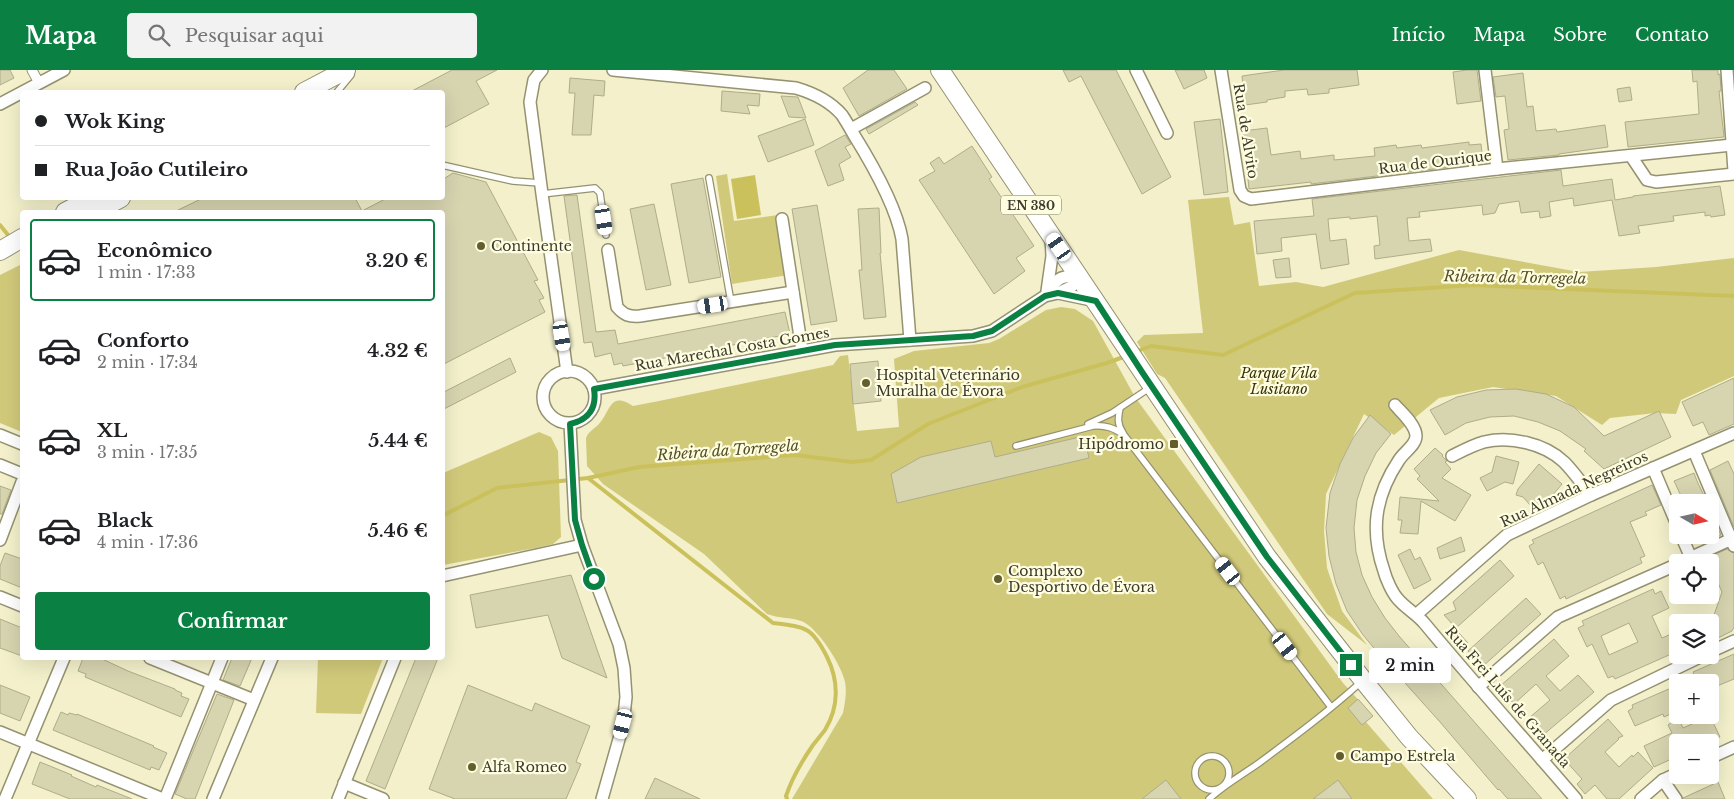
<!DOCTYPE html>
<html lang="pt">
<head>
<meta charset="utf-8">
<style>
  :root { --surface:#fff; --page:#f2f2f2; --text:#202124; --muted:#757577; --line:#e0e0e0; --accent:#0b8043 }
  body { margin:0; font-family:"Libre Baskerville",serif; background:var(--page); color:var(--text); height:100vh; display:flex; flex-direction:column; font-size:19px; white-space:nowrap }
  * { box-sizing:border-box; margin:0 }
  p { font-size:16px; color:var(--muted) }
  .icon { flex:none; width:28px; height:28px; fill:none; stroke:currentColor; stroke-width:2; stroke-linecap:round; stroke-linejoin:round }
  .map { position:relative; flex:1; overflow:hidden }
  .sheet { position:absolute; left:20px; top:140px; width:425px; height:450px; display:flex; flex-direction:column; background:var(--surface); border-radius:5px; box-shadow:0 5px 20px #0002 }
  .sheet>* { flex:none }
  .top-card { position:absolute; left:20px; top:20px; width:425px; height:110px; border-radius:5px; box-shadow:0 5px 20px #0002; display:grid; align-content:center; height:110px; padding:0 15px; background:var(--surface) }
  .needle { width:32px; rotate:99deg }
  .controls { position:absolute; left:1669px; top:424px; display:grid; gap:10px }
  .controls a { display:grid; place-items:center; width:50px; height:50px; border-radius:5px; background:var(--surface); box-shadow:0 5px 20px #0002; font-size:25px }
  .end { position:absolute; width:22px; height:22px; margin:-11px; border:6px solid #0b8043; background:#fff; box-shadow:0 0 0 2px #fff }
  .from { border-radius:50% }
  .bubble { position:absolute; height:35px; border-radius:5px; background:var(--surface); box-shadow:0 5px 20px #0002; font-size:16px; font-weight:600; line-height:35px; text-align:center }
  .car { position:absolute; width:15px; height:30px; margin:-15px -8px; border-radius:6px; box-shadow:0 0 4px 1px #0007; background:linear-gradient(#fff 24%,#345 0 40%,#fff 0 76%,#345 0 86%,#fff 0) }
  .top-card b { display:flex; align-items:center; gap:18px; height:48px; font-size:19px }
  .top-card b+b { border-top:1px solid var(--line) }
  .top-card i { width:12px; height:12px; background:var(--text) }
  ul { padding:9px 0 0; list-style:none }
  li { display:flex; align-items:center; gap:15px; height:82px; margin:0 10px 8px; padding:0 5px; border:2px solid transparent; border-radius:5px }
  li div { flex:1 }
  li b { display:block; font-size:19px }
  li em { font-style:normal; font-weight:600 }
  li.selected { border-color:var(--accent) }
  li>.icon { width:45px; height:45px; stroke-width:1.5 }
  .primary-button { display:flex; gap:10px; margin-top:auto; padding:10px 15px }
  .primary-button a { flex:1; height:58px; border-radius:5px; background:var(--accent); color:#fff; font-size:20px; font-weight:600; line-height:58px; text-align:center }
  header { display:flex; align-items:center; gap:30px; box-sizing:border-box; height:70px; padding:0 25px; background:var(--accent); color:#fff }
  header strong { font-size:24px }
  nav { display:flex; gap:28px; margin-inline-start:auto; font-size:18px }
  .search { width:350px; height:45px; background:var(--page); display:flex; align-items:center; gap:12px; box-sizing:border-box; padding:0 18px; border-radius:5px; color:var(--muted); font-size:19px }
  .map>svg:first-child { display:block }
</style>
</head>
<body>
<header>
<strong>Mapa</strong>
<div class="search"><svg class="icon" aria-label="search" viewBox="0 0 24 24"><circle cx="10" cy="10" r="6"/><path d="M15 15l6 6"/></svg>Pesquisar aqui</div>
<nav><a>Início</a><a>Mapa</a><a>Sobre</a><a>Contato</a></nav>
</header>
<div class="map">
<svg width="1734" height="729" viewBox="0 0 1734 729">
  <rect width="100%" height="100%" fill="#f3f0cb"/>
  <g fill="#d1c97a">
    <polygon points="727,104 734,151 778,145 788,205 732,214 716,106"/>
    <polygon points="1229,127 1234,155 1250,152 1259,216 1296,212 1323,217 1459,180 1579,202 1656,197 1734,188 1734,306 1681,330 1676,344 1656,343 1610,348 1602,355 1556,326 1493,317 1439,328 1394,365 1364,344 1326,424 1324,461 1327,498 1342,541 1367,575 1327,544 1165,308 1157,304 1137,272 1144,265 1203,263 1188,130"/>
    <polygon points="22,194 22,362 0,353 0,205"/>
    <path d="M1061 237 1075 239 1093 251 1135 327 1343 613 1373 646 1366 652 1433 729H792L843 643C845 633 847 622 845 612 842 596 817 556 801 551 790 547 781 549 767 544L704 484 603 414 587 396 586 368C588 362 594 359 599 354 611 340 610 321 633 336L659 331 833 295 840 286 848 285 857 361 899 357 894 289 914 281 989 273 999 269 1046 240Z"/>
    <polygon points="539,362 551,367 558,381 561,467 553,474 536,478 443,495 443,403"/>
    <polygon points="318,588 383,588 361,644 316,643"/>
  </g>
  <polygon fill="#cbc15c" points="755,105 761,145 737,149 731,109"/>
  <g fill="none" stroke-linecap="round" stroke-linejoin="round">
    <g stroke="#cbc15c" stroke-width="4">
      <polyline points="0,155 12,170"/>
      <polyline points="1135,282 1151,276 1223,285 1355,223 1473,215 1734,226"/>
      <path d="M588 408 773 553C806 557 812 557 827 587 839 611 839 637 825 660 821 665 817 670 813 675 802 691 792 708 786 726L787 729"/>
      <polyline points="442,446 497,418 588,408 639,397 795,385 852,392 871,390 928,354 1022,317 1107,293 1126,286"/>
    </g>
  </g>
  <g fill="#d7d4b0" stroke="#afac8a" fill-rule="evenodd">
    <polygon points="0,0 10,0 14,8 0,15"/>
    <polygon points="452,0 497,0 476,11 489,34 442,59 442,22 410,22"/>
    <polygon points="868,0 894,0 907,19 859,46 843,18"/>
    <polygon points="1063,0 1116,0 1171,107 1142,124 1081,6 1069,12"/>
    <polygon points="1175,0 1204,0 1207,8 1184,19"/>
    <polygon points="1284,0 1357,0 1359,15 1329,19 1329,23 1308,25 1307,19 1285,21 1285,27 1267,30 1267,32 1245,35 1242,6"/>
    <polygon points="1467,0 1477,0 1481,31 1457,34 1453,2"/>
    <polygon points="1692,0 1718,0 1718,5 1720,4 1721,21 1719,21 1724,67 1628,77 1625,52 1699,44 1697,11 1693,12"/>
    <polygon points="1523,3 1527,37 1533,36 1536,61 1556,59 1557,62 1605,55 1608,77 1559,84 1559,85 1508,90 1504,60 1509,59 1505,26 1496,27 1493,7"/>
    <polygon points="570,8 605,11 604,26 594,25 591,65 572,65 575,23 569,23"/>
    <polygon points="1630,17 1632,30 1619,32 1617,19"/>
    <polygon points="722,21 760,24 759,36 747,35 750,44 721,41"/>
    <polygon points="781,26 798,27 806,48 789,47"/>
    <polygon points="915,32 918,35 869,64 866,59"/>
    <polygon points="805,49 814,75 768,92 758,66"/>
    <polygon points="1220,49 1228,122 1204,125 1194,52"/>
    <polygon points="1267,58 1271,85 1300,81 1301,89 1334,85 1334,90 1375,86 1374,78 1396,75 1397,78 1421,75 1422,78 1469,72 1469,75 1481,74 1483,93 1311,114 1311,112 1249,119 1243,61"/>
    <polygon points="845,65 851,74 845,77 851,87 839,94 844,110 828,116 815,81"/>
    <polygon points="972,76 992,107 989,109 1034,176 1016,188 1025,201 994,224 919,110 935,101 930,93 939,87 944,94"/>
    <polygon points="1561,100 1563,116 1612,109 1615,130 1633,127 1633,126 1720,116 1725,145 1711,147 1710,145 1705,146 1705,142 1673,146 1674,151 1638,156 1640,163 1619,166 1612,130 1574,136 1573,128 1549,132 1551,146 1540,148 1539,141 1521,143 1519,131 1499,134 1495,143 1483,145 1482,135 1419,142 1420,147 1407,148 1409,171 1430,169 1432,181 1375,189 1374,176 1380,175 1377,146 1350,149 1350,147 1328,149 1330,171 1346,169 1349,194 1321,199 1316,164 1281,168 1282,181 1257,184 1254,151 1314,146 1312,129"/>
    <polygon points="453,103 486,112 538,210 534,211 544,228 539,230 545,242 442,295 442,142 174,142 203,128 355,128 362,141 387,128 442,128 442,110"/>
    <polygon points="703,108 721,207 689,213 671,114"/>
    <polygon points="577,125 596,262 615,260 618,274 785,242 790,264 623,296 622,293 614,295 611,283 595,287 592,272 584,273 564,126"/>
    <polygon points="654,134 671,215 646,220 630,139"/>
    <polygon points="817,135 837,251 811,255 792,139"/>
    <polygon points="879,138 881,183 880,183 886,247 864,249 859,200 862,200 858,139"/>
    <polygon points="1289,188 1291,207 1276,208 1273,190"/>
    <polygon points="510,288 516,302 442,340 442,323"/>
    <polygon points="878,291 881,331 853,334 850,294"/>
    <polygon points="1734,308 1734,354 1709,365 1703,352 1693,356 1682,332"/>
    <polygon points="1516,319 1546,324 1574,337 1604,366 1659,341 1671,367 1604,399 1584,381 1586,379 1560,361 1538,352 1514,346 1490,347 1466,353 1445,365 1430,340 1457,327 1486,320"/>
    <polygon points="1370,345 1391,364 1376,383 1365,406 1357,430 1354,458 1356,482 1362,505 1372,527 1385,548 1399,566 1542,729 1508,729 1499,719 1498,720 1440,652 1379,584 1363,565 1347,541 1336,514 1329,486 1326,458 1330,423 1340,394 1353,368"/>
    <polygon points="1084,366 1089,388 897,433 891,404 921,387 991,371 995,387"/>
    <polygon points="1435,378 1443,385 1442,386 1447,391 1445,392 1451,399 1442,408 1471,425 1455,451 1421,431 1418,464 1400,463 1402,450 1398,450 1400,427 1439,431 1417,409 1420,406 1414,399"/>
    <polygon points="1496,386 1519,392 1513,414 1505,412 1487,421 1480,408 1492,402"/>
    <polygon points="1728,391 1734,404 1734,457 1710,400"/>
    <polygon points="1539,394 1562,414 1547,432 1545,430 1535,437 1531,436 1523,427 1516,425 1518,419"/>
    <polygon points="1694,403 1697,411 1707,432 1684,432 1674,411"/>
    <polygon points="1652,415 1661,435 1645,442 1647,445 1630,452 1645,486 1640,488 1642,493 1566,529 1565,526 1560,529 1543,492 1538,495 1529,476 1534,473 1532,470"/>
    <polygon points="0,416 11,420 2,444 0,444"/>
    <polygon points="1710,438 1721,465 1702,474 1698,465 1710,465"/>
    <polygon points="1461,467 1465,481 1440,489 1437,478"/>
    <polygon points="1410,479 1415,490 1420,487 1431,510 1414,519 1398,485"/>
    <polygon points="1727,479 1734,483 1734,557 1732,561 1710,572 1710,546 1714,545 1722,522 1707,488"/>
    <polygon points="5,483 22,489 22,518 0,509 0,496"/>
    <polygon points="1500,490 1514,506 1456,558 1444,545 1456,540 1453,532"/>
    <polygon points="571,505 607,608 562,588 548,545 476,558 470,525"/>
    <path d="M1653 519 1655 524 1661 521 1669 538 1652 546 1662 568 1678 561V581L1615 609 1613 606 1608 608 1592 574 1587 577 1578 558 1584 555 1582 551ZM1629 553 1638 572 1609 585 1601 566Z"/>
    <polygon points="1526,528 1541,544 1482,597 1468,581"/>
    <polygon points="0,549 22,558 22,586 0,578"/>
    <polygon points="1458,562 1468,573 1459,581 1450,570"/>
    <polygon points="1554,569 1569,586 1546,606 1560,621 1578,605 1594,622 1543,665 1529,648 1550,630 1536,614 1514,634 1499,617"/>
    <polygon points="1734,584 1734,609 1710,619 1710,612 1698,612 1693,602"/>
    <polygon points="83,588 100,588 128,601 175,619 175,620 182,623 181,626 189,629 181,647 85,607 86,604 78,601"/>
    <polygon points="232,588 252,588 240,616 223,610"/>
    <polygon points="416,588 438,588 385,719 366,711"/>
    <polygon points="0,615 30,627 20,651 0,643"/>
    <polygon points="468,615 532,641 535,633 590,656 576,692 581,694 566,729 455,729 429,719"/>
    <polygon points="1678,615 1677,641 1664,647 1663,644 1635,656 1628,641 1633,638 1632,635"/>
    <polygon points="217,624 234,630 195,729 187,729 175,724"/>
    <polygon points="1358,629 1373,646 1362,655 1348,638"/>
    <polygon points="61,642 68,645 69,643 77,645 77,644 154,676 153,677 167,683 159,700 151,697 150,700 53,660"/>
    <polygon points="1710,646 1720,667 1708,672 1678,672 1678,686 1654,697 1644,676 1672,663 1668,655 1678,647 1683,658"/>
    <polygon points="1608,649 1623,666 1618,668 1619,669 1605,682 1619,697 1632,685 1633,687 1638,682 1653,698 1619,729 1607,729 1595,715 1585,724 1577,714 1582,709 1564,689"/>
    <polygon points="40,692 72,705 71,706 96,717 97,715 132,729 70,729 32,714"/>
    <polygon points="655,708 700,729 645,729"/>
    <polygon points="1166,710 1181,729 1142,729"/>
    <polygon points="1338,710 1352,729 1313,729"/>
    <polygon points="1718,712 1725,729 1683,729 1683,728"/>
  </g>
  <g fill="none" stroke-linecap="round" stroke-linejoin="round">
    <defs>
      <g id="service">
        <polyline points="337,22 351,5"/>
        <polyline points="442,95 513,111 540,113"/>
        <polyline points="709,108 731,232"/>
        <polyline points="542,124 595,118 600,123 606,165"/>
        <path d="M1120 338C1118 348 1117 354 1123 363"/>
        <polyline points="1088,354 1112,343 1151,317"/>
        <path d="M1016 376 1093 356C1106 355 1114 358 1124 365L1331 637"/>
        <circle cx="1212" cy="703" r="17"/>
        <path d="M1209 729C1224 715 1242 705 1259 693 1294 667 1329 641 1361 612"/>
      </g>
      <polyline id="pedestrian" points="32,0 39,13"/>
      <g id="minor">
        <polyline points="542,0 534,10 530,32 542,124 567,302"/>
        <path d="M613 0 796 18C813 23 830 31 842 45 846 51 850 58 854 65 872 94 896 135 902 169L910 270"/>
        <polyline points="1136,0 1167,63"/>
        <polyline points="1221,0 1240,120 1244,126 1251,129 1497,99 1732,75"/>
        <polyline points="1485,0 1497,99"/>
        <polyline points="1727,0 1734,101"/>
        <polyline points="0,34 64,0"/>
        <polyline points="851,59 925,18"/>
        <polyline points="1631,86 1647,110 1656,112 1734,104"/>
        <polyline points="782,149 802,280"/>
        <path d="M608 180 617 237C624 245 629 247 640 246L793 222"/>
        <polyline points="1047,221 1052,186 1051,168"/>
        <path d="M1048 221C1058 207 1063 205 1080 207"/>
        <polyline points="1058,223 1096,231"/>
        <circle cx="569" cy="327" r="26"/>
        <polyline points="594,319 835,275 973,266 992,261 1045,226 1058,223 1071,217 1080,207"/>
        <path d="M1395 335C1402 343 1416 355 1416 366 1416 375 1404 382 1399 390 1375 426 1370 460 1384 501 1386 509 1392 522 1397 528 1405 538 1417 544 1425 554 1474 613 1526 671 1576 729"/>
        <polyline points="570,354 575,450 582,475 619,574 624,598 626,627 623,655 602,729"/>
        <polyline points="0,365 22,374"/>
        <polyline points="1694,381 1734,476"/>
        <path d="M1452 386C1462 381 1473 375 1484 372 1510 366 1544 373 1564 392 1574 402 1582 414 1591 425"/>
        <polyline points="0,395 22,404"/>
        <polyline points="1653,398 1678,457"/>
        <polyline points="1681,465 1691,488"/>
        <polyline points="0,470 22,412"/>
        <polyline points="1681,492 1734,468"/>
        <polyline points="442,506 582,475"/>
        <polyline points="0,527 22,536"/>
        <polyline points="1417,544 1507,465 1591,425 1734,363"/>
        <polyline points="1710,582 1734,571"/>
        <polyline points="150,588 254,630"/>
        <polyline points="1478,617 1558,547 1678,494"/>
        <polyline points="0,662 163,729"/>
        <polyline points="1710,688 1734,677"/>
        <polyline points="1542,690 1611,630 1704,585"/>
        <polyline points="1663,710 1676,729"/>
        <polyline points="344,713 383,729"/>
        <polyline points="5,729 64,588"/>
        <polyline points="165,729 222,588"/>
        <polyline points="213,729 272,588"/>
        <polyline points="338,729 395,588"/>
        <polyline points="1641,729 1663,710 1678,703"/>
      </g>
      <g id="primary">
        <polyline points="940,0 1267,487 1363,610 1409,667 1467,729"/>
        <polyline points="304,22 346,0"/>
        <polyline points="65,142 92,128"/>
        <polyline points="95,142 121,128"/>
        <polyline points="0,181 22,168"/>
      </g>
    </defs>
    <use href="#service" stroke="#959270" stroke-width="8"/>
    <use href="#pedestrian" stroke="#959270" stroke-width="11"/>
    <use href="#minor" stroke="#959270" stroke-width="14"/>
    <use href="#primary" stroke="#959270" stroke-width="20"/>
    <use href="#service" stroke="#fff" stroke-width="5.5"/>
    <use href="#pedestrian" stroke="#fff" stroke-width="9"/>
    <use href="#minor" stroke="#fff" stroke-width="11"/>
    <use href="#primary" stroke="#fff" stroke-width="18"/>
  </g>
  <g fill="none" stroke-linecap="round" stroke-linejoin="round">
    <path stroke="#0b8043" stroke-width="6" d="M594 509 582 475 575 450 570 354C589 350 597 338 594 319L835 275 973 266 992 261 1045 226 1058 223 1096 231 1142 302 1267 487 1351 595"/>
  </g>
  <g fill="#635e2b" stroke="#fffde0" stroke-width="2">
    <circle cx="481" cy="176" r="5"/>
    <circle cx="866" cy="313" r="5"/>
    <rect x="1169" y="369" width="10" height="10" rx="2.5"/>
    <circle cx="998" cy="509" r="5"/>
    <circle cx="1340" cy="686" r="5"/>
    <circle cx="472" cy="697" r="5"/>
  </g>
  <g text-anchor="middle" dominant-baseline="central" stroke-width="4.5" stroke-linejoin="round" paint-order="stroke">
    <rect fill="#fffde0" stroke="#767462" stroke-width="1" x="1001" y="125.5" width="60" height="19" rx="4"/>
    <g font-size="12" font-weight="bold" fill="#3b3a2c">
      <text x="1031" y="135">EN 380</text>
    </g>
    <g font-size="14" fill="#3b3a2c" stroke="#fffde0">
      <text transform="translate(1246 61) rotate(81)">Rua de Alvito</text>
      <text transform="translate(1435 92) rotate(-7)">Rua de Ourique</text>
      <text transform="translate(732 279) rotate(-10)">Rua Marechal Costa Gomes</text>
      <text transform="translate(1574 419) rotate(-25)">Rua Almada Negreiros</text>
      <text transform="translate(1508 627) rotate(49)">Rua Frei Luís de Granada</text>
    </g>
    <g font-size="14" fill="#3b3a2c" stroke="#fffde0" text-anchor="start">
      <text x="491" y="176">Continente</text>
      <text x="876" y="305">Hospital Veterinário<tspan x="876" dy="16">Muralha de Évora</tspan></text>
      <text x="1164" y="374" text-anchor="end">Hipódromo</text>
      <text x="1008" y="501">Complexo<tspan x="1008" dy="16">Desportivo de Évora</tspan></text>
      <text x="1350" y="686">Campo Estrela</text>
      <text x="482" y="697">Alfa Romeo</text>
    </g>
    <g font-size="14" font-style="italic" fill="#383407" stroke="#fffde0">
      <text x="1279" y="303">Parque Vila<tspan x="1279" dy="16">Lusitano</tspan></text>
    </g>
    <g font-size="15" font-style="italic" fill="#534f25" stroke="#fffde0">
      <text transform="translate(1515 207) rotate(1)">Ribeira da Torregela</text>
      <text transform="translate(728 380) rotate(-4)">Ribeira da Torregela</text>
    </g>
  </g>
</svg>
<div class="controls">
<a><svg class="needle" viewBox="-14 -14 28 28"><path d="M0-13l5 13h-10z" fill="#e53935"/><path d="M0 13l5-13h-10z" fill="#757577"/></svg></a>
<a><svg class="icon" aria-label="locate" viewBox="0 0 24 24"><circle cx="12" cy="12" r="6"/><path d="M12 2v4M12 18v4M2 12h4M18 12h4"/></svg></a>
<a><svg class="icon" aria-label="layers" viewBox="0 0 24 24"><path d="M12 4l9 5-9 5-9-5zM3 14l9 5 9-5"/></svg></a>
<a>+</a>
<a>−</a>
</div>
<i class="end from" style="left:594px;top:509px"></i>
<i class="end" style="left:1351px;top:595px"></i>
<div class="bubble" style="left:1369px;top:578px;width:82px">2 min</div>
<i class="car" style="left:604px;top:150px;rotate:171deg"></i>
<i class="car" style="left:1059px;top:177px;rotate:325deg"></i>
<i class="car" style="left:713px;top:235px;rotate:261deg"></i>
<i class="car" style="left:562px;top:266px;rotate:171deg"></i>
<i class="car" style="left:1228px;top:501px;rotate:323deg"></i>
<i class="car" style="left:1285px;top:576px;rotate:143deg"></i>
<i class="car" style="left:623px;top:654px;rotate:194deg"></i>
<div class="top-card">
<b><i class="from"></i>Wok King</b>
<b><i></i>Rua João Cutileiro</b>
</div>
<section class="sheet">
<ul>
<li class="selected"><svg class="icon" aria-label="car" viewBox="0 0 24 24"><path d="M5 17H2v-5l4-1 3-4h7l3 4 3 1v5h-3M9 17h6M6 11h13"/><circle cx="7" cy="17" r="2"/><circle cx="17" cy="17" r="2"/></svg><div><b>Econômico</b><p>1 min · 17:33</p></div><em>3.20 €</em></li>
<li><svg class="icon" aria-label="car" viewBox="0 0 24 24"><path d="M5 17H2v-5l4-1 3-4h7l3 4 3 1v5h-3M9 17h6M6 11h13"/><circle cx="7" cy="17" r="2"/><circle cx="17" cy="17" r="2"/></svg><div><b>Conforto</b><p>2 min · 17:34</p></div><em>4.32 €</em></li>
<li><svg class="icon" aria-label="car" viewBox="0 0 24 24"><path d="M5 17H2v-5l4-1 3-4h7l3 4 3 1v5h-3M9 17h6M6 11h13"/><circle cx="7" cy="17" r="2"/><circle cx="17" cy="17" r="2"/></svg><div><b>XL</b><p>3 min · 17:35</p></div><em>5.44 €</em></li>
<li><svg class="icon" aria-label="car" viewBox="0 0 24 24"><path d="M5 17H2v-5l4-1 3-4h7l3 4 3 1v5h-3M9 17h6M6 11h13"/><circle cx="7" cy="17" r="2"/><circle cx="17" cy="17" r="2"/></svg><div><b>Black</b><p>4 min · 17:36</p></div><em>5.46 €</em></li>
</ul>
<div class="primary-button"><a>Confirmar</a></div>
</section>
</div>
</body>
</html>
